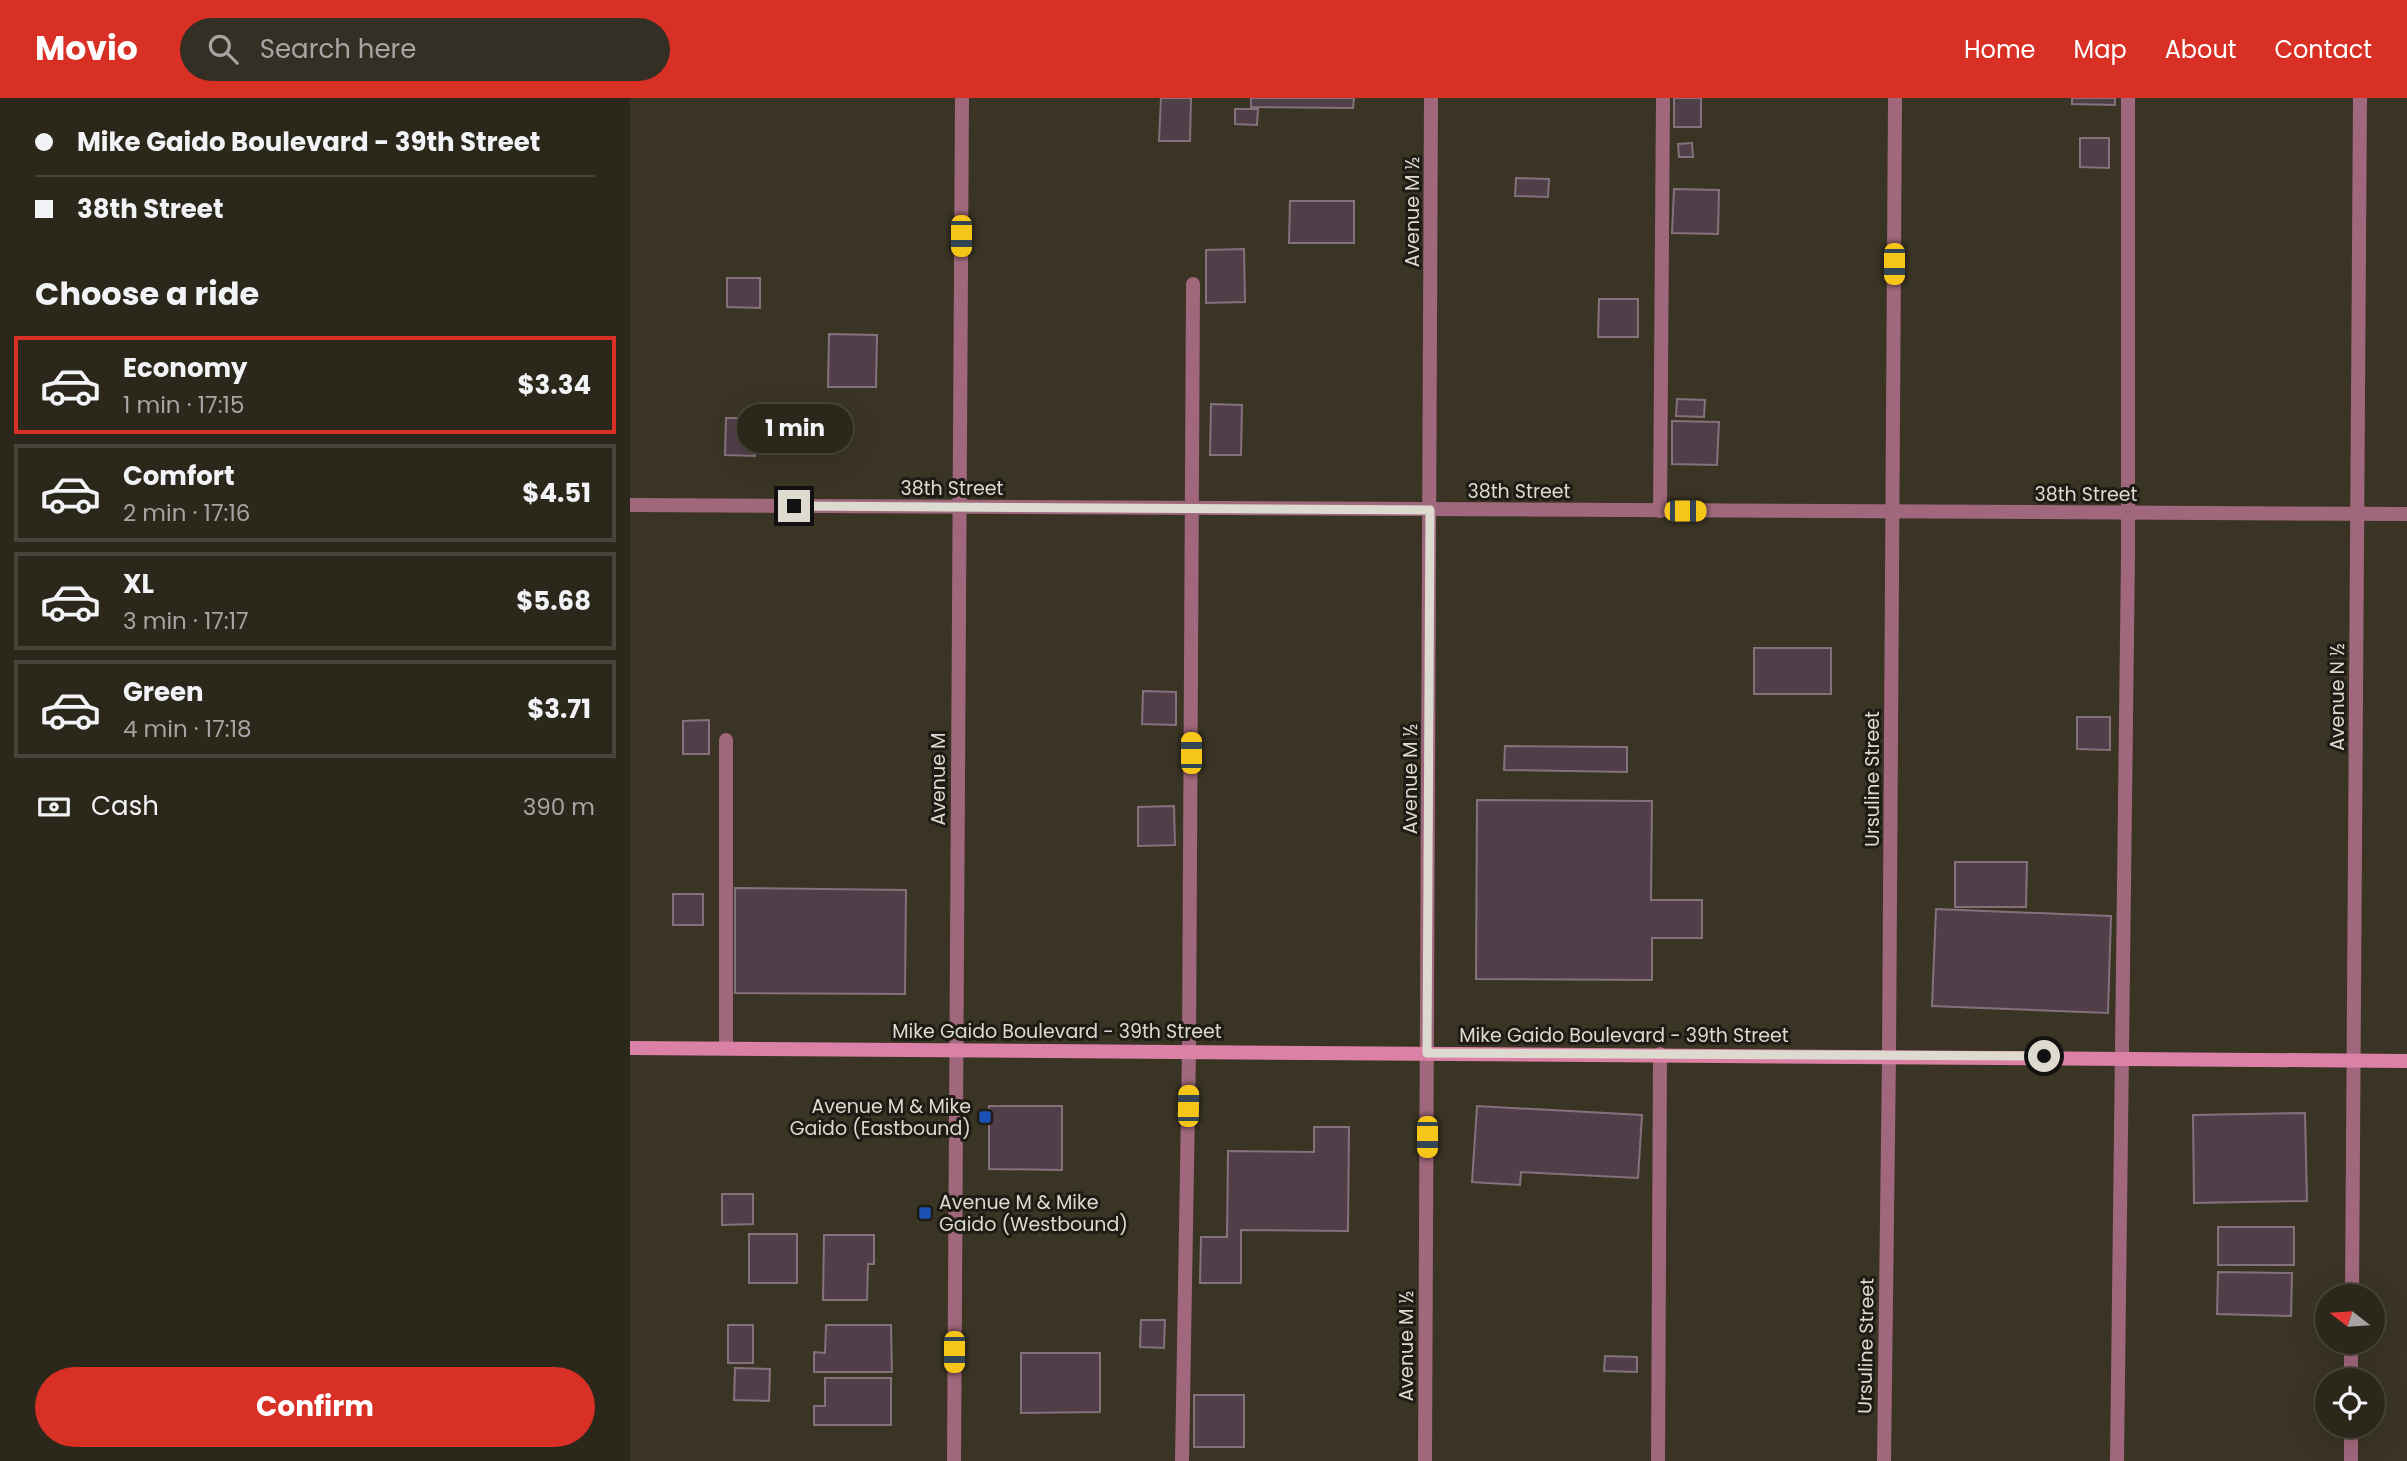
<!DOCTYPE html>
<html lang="en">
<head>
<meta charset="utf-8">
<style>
  :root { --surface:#2c271b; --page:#342f24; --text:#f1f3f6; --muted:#a6a5a3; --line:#48443a; --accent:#d93025 }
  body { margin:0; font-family:Poppins,sans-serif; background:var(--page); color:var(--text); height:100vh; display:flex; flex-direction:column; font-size:26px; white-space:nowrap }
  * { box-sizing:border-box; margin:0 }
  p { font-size:23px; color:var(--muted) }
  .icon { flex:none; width:38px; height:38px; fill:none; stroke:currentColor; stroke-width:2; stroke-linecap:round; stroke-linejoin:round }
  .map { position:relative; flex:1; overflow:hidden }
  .sheet { display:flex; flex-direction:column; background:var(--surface); width:630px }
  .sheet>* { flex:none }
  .top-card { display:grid; align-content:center; height:154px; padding:0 35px; background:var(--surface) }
  .needle { width:46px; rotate:287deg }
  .fabs { position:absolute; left:1685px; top:1186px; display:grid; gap:14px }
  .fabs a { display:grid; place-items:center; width:70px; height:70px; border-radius:50%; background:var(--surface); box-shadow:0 7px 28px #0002,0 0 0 2px var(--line); font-size:35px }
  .end { position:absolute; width:32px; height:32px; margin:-16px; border:9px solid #dddad0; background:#111; box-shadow:0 0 0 4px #111 }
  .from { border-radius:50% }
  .bubble { position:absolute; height:49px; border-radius:24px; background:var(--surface); box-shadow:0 7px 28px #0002,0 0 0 2px var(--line); font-size:23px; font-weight:700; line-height:49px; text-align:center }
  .car { position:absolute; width:21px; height:42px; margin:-21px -10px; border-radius:9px; box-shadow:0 0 5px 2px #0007; background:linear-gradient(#f5c518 24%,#345 0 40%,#f5c518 0 76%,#345 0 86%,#f5c518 0) }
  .top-card b { display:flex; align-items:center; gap:24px; height:66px; font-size:26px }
  .top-card b+b { border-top:2px solid var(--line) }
  .top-card i { width:18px; height:18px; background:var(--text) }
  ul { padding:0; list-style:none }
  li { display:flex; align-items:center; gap:21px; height:98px; margin:0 14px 10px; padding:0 21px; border:4px solid var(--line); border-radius:0px }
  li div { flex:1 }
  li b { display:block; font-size:26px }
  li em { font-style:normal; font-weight:700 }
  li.on { border-color:var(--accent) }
  li>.icon { width:63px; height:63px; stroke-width:1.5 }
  h2 { padding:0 35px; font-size:32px; line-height:84px }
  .pay { display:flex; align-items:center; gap:18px; height:77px; padding:0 35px; font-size:26px }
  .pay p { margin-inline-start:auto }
  .action { display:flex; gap:14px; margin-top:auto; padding:14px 35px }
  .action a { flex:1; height:80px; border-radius:42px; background:var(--accent); color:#fff; font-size:28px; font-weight:700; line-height:80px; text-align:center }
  header { display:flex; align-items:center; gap:42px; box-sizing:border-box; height:98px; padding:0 35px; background:var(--accent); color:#fff }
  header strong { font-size:33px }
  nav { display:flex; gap:38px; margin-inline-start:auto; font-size:24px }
  .search { width:490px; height:63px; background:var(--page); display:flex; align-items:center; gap:18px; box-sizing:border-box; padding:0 24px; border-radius:38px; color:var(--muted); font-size:26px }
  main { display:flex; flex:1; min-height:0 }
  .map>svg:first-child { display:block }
</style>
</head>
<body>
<header>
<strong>Movio</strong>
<div class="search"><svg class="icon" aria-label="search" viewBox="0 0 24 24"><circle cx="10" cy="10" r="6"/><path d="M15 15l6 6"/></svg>Search here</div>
<nav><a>Home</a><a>Map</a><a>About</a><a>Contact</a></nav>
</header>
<main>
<section class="sheet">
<div class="top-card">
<b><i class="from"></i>Mike Gaido Boulevard - 39th Street</b>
<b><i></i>38th Street</b>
</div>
<h2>Choose a ride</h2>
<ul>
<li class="on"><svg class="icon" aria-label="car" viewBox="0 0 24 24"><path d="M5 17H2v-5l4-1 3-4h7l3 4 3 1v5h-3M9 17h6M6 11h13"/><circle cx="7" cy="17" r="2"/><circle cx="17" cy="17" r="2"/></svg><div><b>Economy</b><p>1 min · 17:15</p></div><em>$3.34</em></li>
<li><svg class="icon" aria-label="car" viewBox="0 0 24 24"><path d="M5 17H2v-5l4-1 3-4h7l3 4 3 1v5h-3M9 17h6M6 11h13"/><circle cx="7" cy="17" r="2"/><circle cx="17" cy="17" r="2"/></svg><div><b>Comfort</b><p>2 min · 17:16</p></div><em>$4.51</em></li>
<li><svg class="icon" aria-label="car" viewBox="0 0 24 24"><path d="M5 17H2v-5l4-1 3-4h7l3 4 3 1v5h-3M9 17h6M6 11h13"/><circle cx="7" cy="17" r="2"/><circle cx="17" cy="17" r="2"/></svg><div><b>XL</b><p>3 min · 17:17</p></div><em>$5.68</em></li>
<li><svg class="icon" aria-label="car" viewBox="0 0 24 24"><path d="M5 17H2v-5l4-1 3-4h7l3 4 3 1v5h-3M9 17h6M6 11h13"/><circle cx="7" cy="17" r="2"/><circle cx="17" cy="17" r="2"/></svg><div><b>Green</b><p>4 min · 17:18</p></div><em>$3.71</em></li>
</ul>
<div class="pay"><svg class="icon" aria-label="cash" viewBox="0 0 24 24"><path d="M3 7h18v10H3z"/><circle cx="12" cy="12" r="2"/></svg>Cash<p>390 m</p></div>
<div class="action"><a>Confirm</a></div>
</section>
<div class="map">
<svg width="1777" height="1363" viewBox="0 0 1777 1363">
  <rect width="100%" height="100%" fill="#3a3424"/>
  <g fill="#503f49" stroke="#84717c" stroke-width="2">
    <polygon points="531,0 561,0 560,43 529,43"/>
    <polygon points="621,0 724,0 723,10 621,9"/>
    <rect x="1044" y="0" width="27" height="29"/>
    <polygon points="1442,0 1485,0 1485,7 1442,6"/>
    <polygon points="605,11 628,11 627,27 605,26"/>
    <polygon points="1450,40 1479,40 1479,70 1450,69"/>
    <polygon points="1062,45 1063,59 1049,59 1048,46"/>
    <polygon points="886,80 919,81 918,99 885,98"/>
    <polygon points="1044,91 1089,92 1088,136 1042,135"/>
    <polygon points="660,103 724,103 724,145 659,145"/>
    <polygon points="614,151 615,204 576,205 576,152"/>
    <polygon points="97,180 130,180 130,210 97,209"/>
    <polygon points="969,201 1008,201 1008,239 968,239"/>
    <polygon points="199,236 247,237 246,289 198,289"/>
    <polygon points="1047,301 1075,302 1074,319 1046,318"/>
    <polygon points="581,306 612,307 611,357 580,357"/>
    <polygon points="96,320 125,320 125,358 95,357"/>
    <polygon points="1042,323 1089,324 1087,367 1042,366"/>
    <rect x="1124" y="550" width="77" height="46"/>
    <polygon points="513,593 546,594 546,627 512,626"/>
    <polygon points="1447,619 1480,619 1480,652 1447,651"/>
    <polygon points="79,622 79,656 53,656 53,623"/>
    <polygon points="875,648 997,649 997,674 874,672"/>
    <polygon points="847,702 1022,703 1021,802 1072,802 1072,840 1022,840 1022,882 846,881"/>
    <polygon points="544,708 545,747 508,748 508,709"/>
    <polygon points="1325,764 1397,764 1396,809 1325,809"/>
    <polygon points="105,790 276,792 275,896 105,895"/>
    <rect x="43" y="796" width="30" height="31"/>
    <polygon points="1306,811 1481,818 1478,915 1302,908"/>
    <polygon points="359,1008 432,1008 432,1072 359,1071"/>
    <polygon points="847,1008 1012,1017 1008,1080 891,1074 890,1087 842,1084"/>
    <polygon points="1675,1015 1677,1103 1564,1105 1563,1017"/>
    <polygon points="684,1029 719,1029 718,1133 611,1132 611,1185 570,1185 571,1139 597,1139 598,1053 684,1054"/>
    <polygon points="92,1096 123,1096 123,1126 92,1127"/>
    <rect x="1588" y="1129" width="76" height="38"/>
    <rect x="119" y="1136" width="48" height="49"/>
    <polygon points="194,1137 244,1137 244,1166 238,1166 237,1202 193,1202"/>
    <polygon points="1588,1174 1662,1175 1661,1218 1587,1216"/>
    <polygon points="511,1222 535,1222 534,1250 510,1249"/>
    <rect x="98" y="1227" width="25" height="38"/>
    <polygon points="196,1227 261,1227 262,1274 184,1274 184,1254 195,1255"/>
    <polygon points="391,1255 470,1255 470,1314 391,1315"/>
    <polygon points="975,1258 1007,1259 1007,1274 974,1273"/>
    <polygon points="105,1270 140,1271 139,1303 104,1302"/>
    <polygon points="195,1280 261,1280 261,1327 184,1327 184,1308 195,1308"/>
    <rect x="564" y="1297" width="50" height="52"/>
  </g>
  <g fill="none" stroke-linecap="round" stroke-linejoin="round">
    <g stroke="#a0677d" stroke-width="14">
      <polyline points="1030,413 1033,0"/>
      <polyline points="96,950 96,642"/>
      <polyline points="552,1363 559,953 563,186"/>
      <polyline points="1028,1363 1030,956"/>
      <polyline points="1487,1363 1498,457 1498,0"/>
    </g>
    <g stroke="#a0677d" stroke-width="14">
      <polyline points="0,407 1777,416"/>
      <polyline points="1722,1199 1730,0"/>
      <polyline points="1721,1283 1721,1244"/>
      <polyline points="324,1363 332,0"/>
      <polyline points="795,1363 801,0"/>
      <polyline points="1254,1363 1259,958 1265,0"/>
      <polyline points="1721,1363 1721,1328"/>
    </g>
    <polyline stroke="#dc81a6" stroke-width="14" points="0,950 1777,963"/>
  </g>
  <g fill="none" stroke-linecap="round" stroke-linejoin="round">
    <polyline stroke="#dddad0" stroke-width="9" points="164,408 800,412 797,955 1414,958"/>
  </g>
  <g fill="#1a4fb4" stroke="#1e1c15" stroke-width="2.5">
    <rect x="348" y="1012" width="14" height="14" rx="3.5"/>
    <rect x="288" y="1108" width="14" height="14" rx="3.5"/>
  </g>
  <g text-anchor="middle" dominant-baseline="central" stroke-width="6" stroke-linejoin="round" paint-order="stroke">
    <g font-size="19" fill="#dddad0" stroke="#1e1c15">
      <text transform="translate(782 114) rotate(-90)">Avenue M ½</text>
      <text x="322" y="390">38th Street</text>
      <text x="889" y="393">38th Street</text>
      <text x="1456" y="396">38th Street</text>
      <text transform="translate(1707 599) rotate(-90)">Avenue N ½</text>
      <text transform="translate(308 681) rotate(-90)">Avenue M</text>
      <text transform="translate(780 681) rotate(-90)">Avenue M ½</text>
      <text transform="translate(1242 681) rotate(-90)">Ursuline Street</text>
      <text x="427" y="933">Mike Gaido Boulevard - 39th Street</text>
      <text x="994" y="937">Mike Gaido Boulevard - 39th Street</text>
      <text transform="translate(776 1248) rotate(-90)">Avenue M ½</text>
      <text transform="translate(1236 1248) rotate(-89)">Ursuline Street</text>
    </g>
    <g font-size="19" fill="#dddad0" stroke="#1e1c15" text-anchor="end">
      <text x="341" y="1008">Avenue M &amp; Mike<tspan x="341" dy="22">Gaido (Eastbound)</tspan></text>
      <text x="309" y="1104" text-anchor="start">Avenue M &amp; Mike<tspan x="309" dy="22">Gaido (Westbound)</tspan></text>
    </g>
  </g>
</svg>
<div class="fabs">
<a><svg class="needle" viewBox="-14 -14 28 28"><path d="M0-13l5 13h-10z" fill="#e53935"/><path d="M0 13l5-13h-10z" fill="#a6a5a3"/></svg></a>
<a><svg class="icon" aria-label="locate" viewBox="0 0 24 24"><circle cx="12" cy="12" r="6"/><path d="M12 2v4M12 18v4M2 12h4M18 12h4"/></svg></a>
</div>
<i class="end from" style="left:1414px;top:958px"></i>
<i class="end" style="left:164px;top:408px"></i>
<div class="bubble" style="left:107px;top:306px;width:116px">1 min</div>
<i class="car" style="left:331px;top:138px;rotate:180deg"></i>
<i class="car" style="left:1264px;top:166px;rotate:180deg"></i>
<i class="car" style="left:1055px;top:413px;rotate:90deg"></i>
<i class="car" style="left:561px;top:655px;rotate:0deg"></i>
<i class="car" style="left:558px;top:1008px;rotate:1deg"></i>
<i class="car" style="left:797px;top:1039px;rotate:180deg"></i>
<i class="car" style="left:324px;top:1254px;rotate:180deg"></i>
</div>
</main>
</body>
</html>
